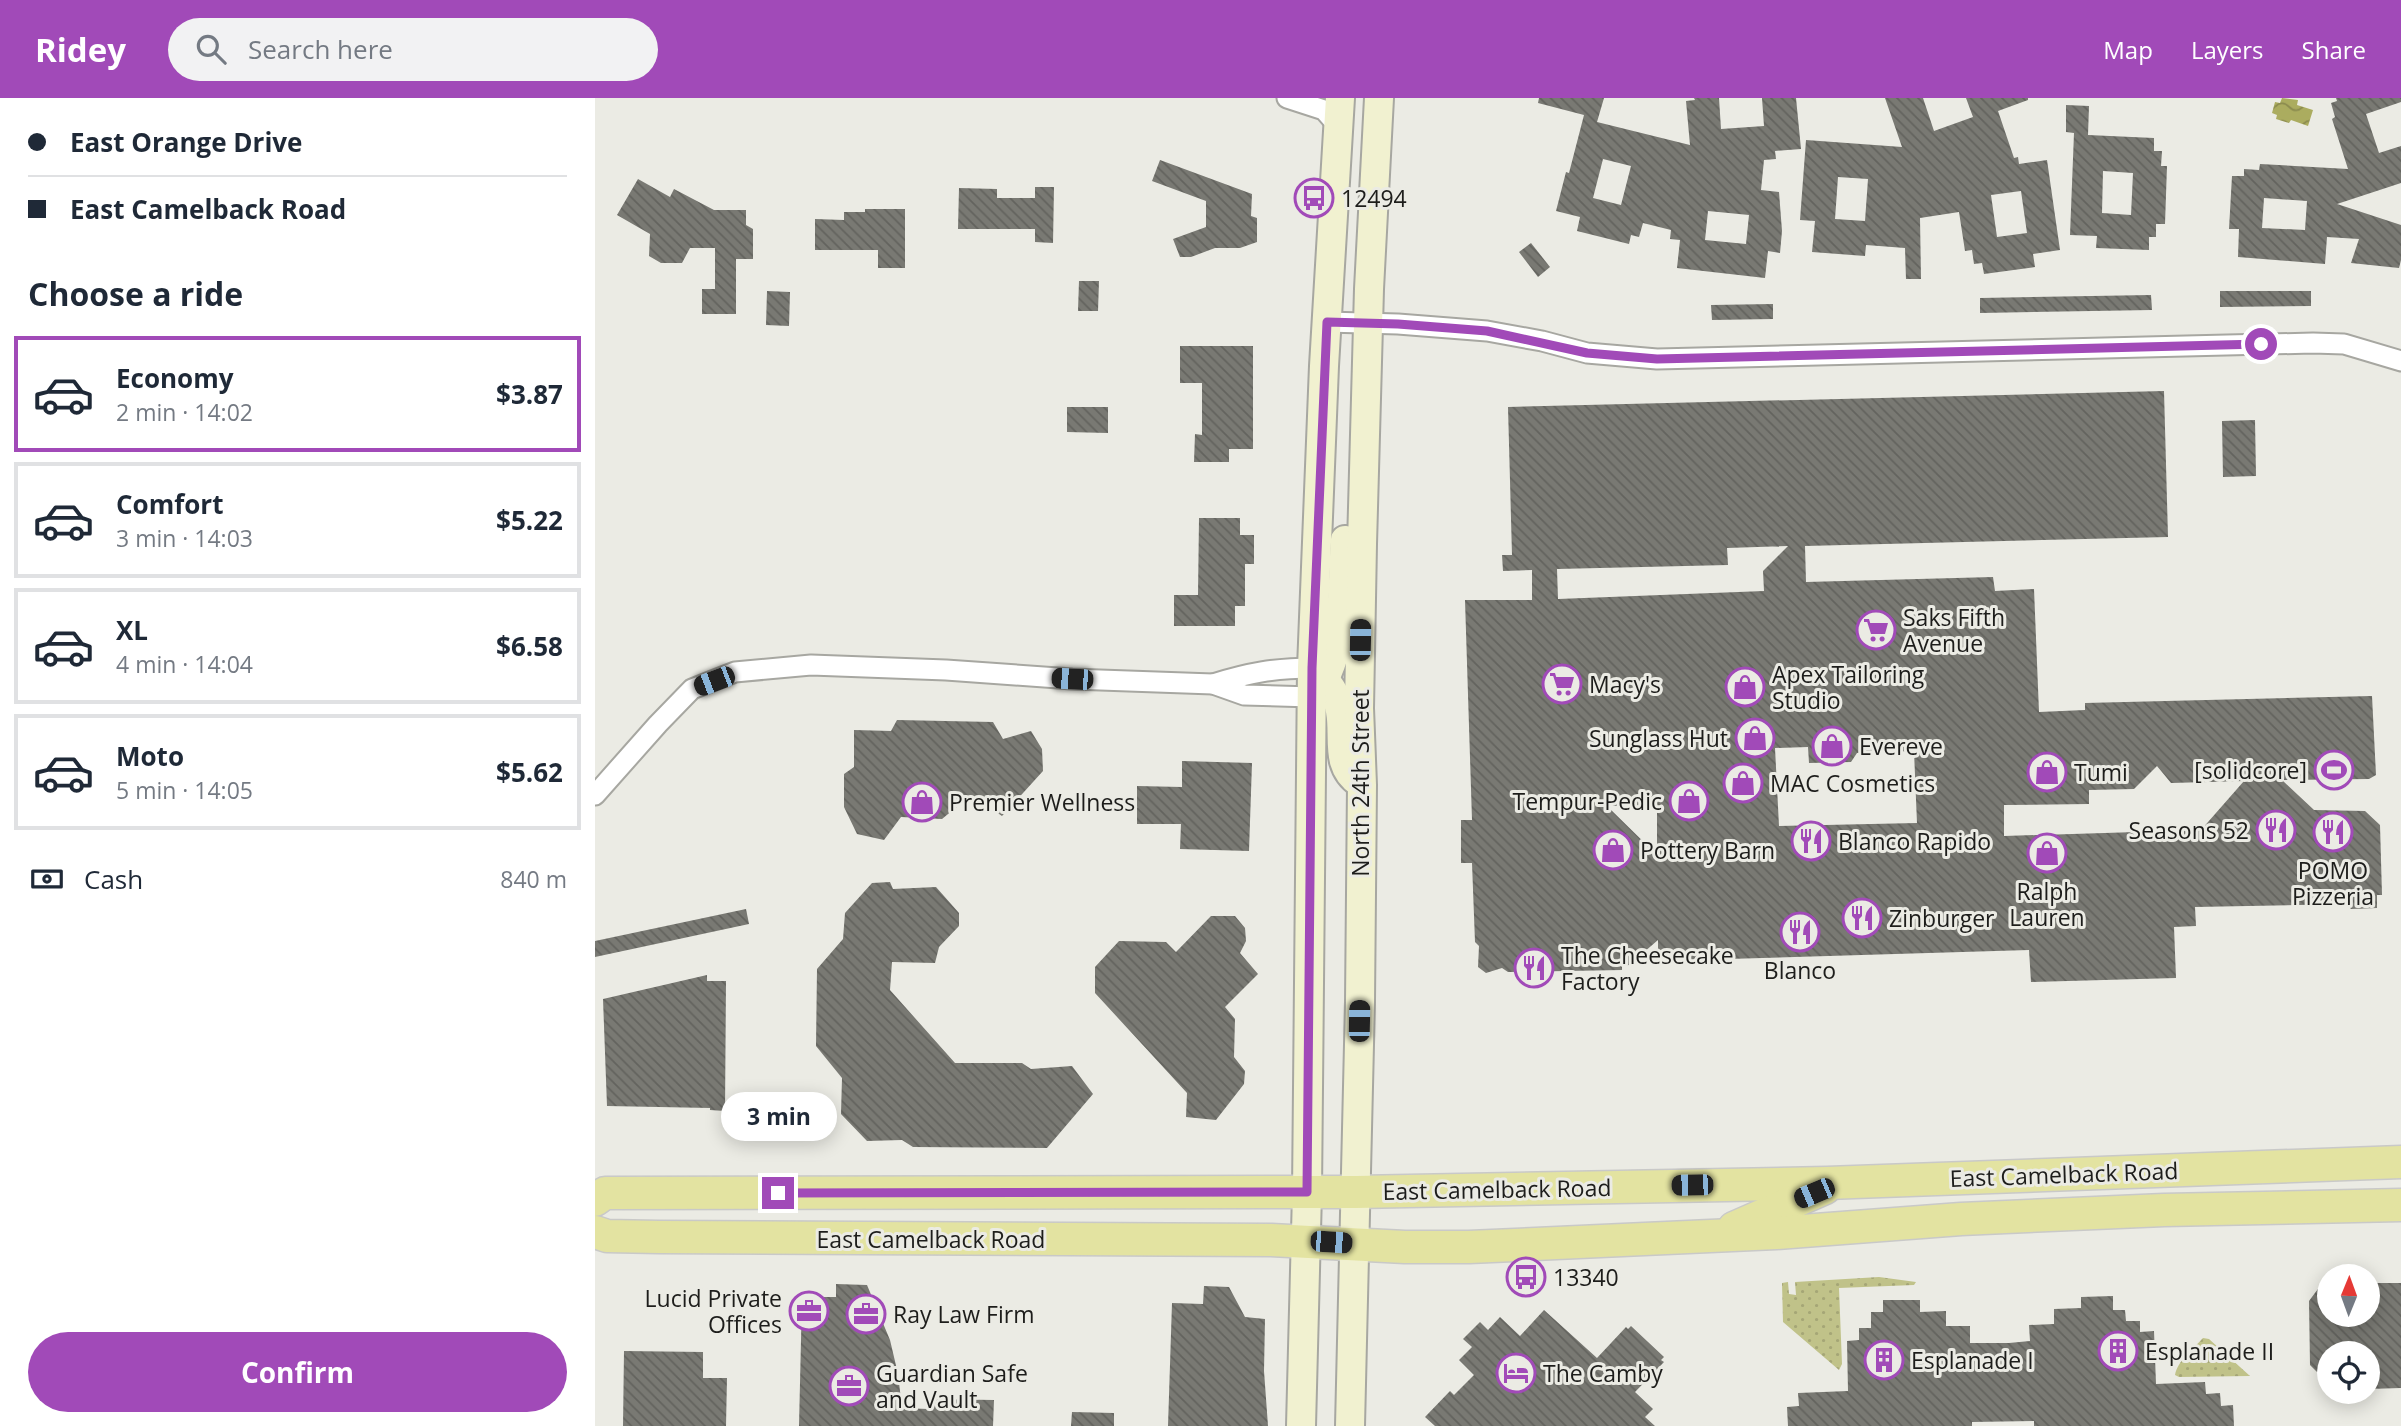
<!DOCTYPE html>
<html lang="en">
<head>
<meta charset="utf-8">
<style>
  :root { --surface:#fff; --page:#f2f2f3; --text:#1f2937; --muted:#747a83; --line:#e0e1e3; --accent:#a14ab8 }
  body { margin:0; font-family:"Open Sans",sans-serif; background:var(--page); color:var(--text); height:100vh; display:flex; flex-direction:column; font-size:26px; white-space:nowrap }
  * { box-sizing:border-box; margin:0 }
  p { font-size:23px; color:var(--muted) }
  .icon { flex:none; width:38px; height:38px; fill:none; stroke:currentColor; stroke-width:2; stroke-linecap:round; stroke-linejoin:round }
  .map { position:relative; flex:1; overflow:hidden }
  .sheet { display:flex; flex-direction:column; background:var(--surface); width:595px }
  .sheet>* { flex:none }
  .guide { display:grid; align-content:center; height:154px; padding:0 28px; background:var(--surface) }
  .needle { width:46px; rotate:1deg }
  .buttons { position:absolute; left:1722px; top:1166px; display:grid; gap:14px }
  .buttons a { display:grid; place-items:center; width:63px; height:63px; border-radius:50%; background:var(--surface); box-shadow:0 4px 18px #0003; font-size:35px }
  .end { position:absolute; width:32px; height:32px; margin:-16px; border:9px solid #a14ab8; background:#fff; box-shadow:0 0 0 4px #fff }
  .from { border-radius:50% }
  .bubble { position:absolute; height:49px; border-radius:24px; background:var(--surface); box-shadow:0 4px 18px #0003; font-size:23px; font-weight:700; line-height:49px; text-align:center }
  .car { position:absolute; width:21px; height:42px; margin:-21px -10px; border-radius:9px; box-shadow:0 0 5px 2px #0007; background:linear-gradient(#222 24%,#8ab4d8 0 40%,#222 0 76%,#8ab4d8 0 86%,#222 0) }
  .guide b { display:flex; align-items:center; gap:24px; height:66px; font-size:26px }
  .guide b+b { border-top:2px solid var(--line) }
  .guide i { width:18px; height:18px; background:var(--text) }
  ul { padding:0; list-style:none }
  li { display:flex; align-items:center; gap:21px; height:116px; margin:0 14px 10px; padding:0 14px; border:4px solid var(--line); border-radius:0px }
  li div { flex:1 }
  li b { display:block; font-size:26px }
  li em { font-style:normal; font-weight:700 }
  li.current { border-color:var(--accent) }
  li>.icon { width:63px; height:63px; stroke-width:1.5 }
  h2 { padding:0 28px; font-size:32px; line-height:84px }
  .pay { display:flex; align-items:center; gap:18px; height:77px; padding:0 28px; font-size:26px }
  .pay p { margin-inline-start:auto }
  .cta { display:flex; gap:14px; margin-top:auto; padding:14px 28px }
  .cta a { flex:1; height:80px; border-radius:42px; background:var(--accent); color:#fff; font-size:28px; font-weight:700; line-height:80px; text-align:center }
  header { display:flex; align-items:center; gap:42px; box-sizing:border-box; height:98px; padding:0 35px; background:var(--accent); color:#fff }
  header strong { font-size:33px }
  nav { display:flex; gap:38px; margin-inline-start:auto; font-size:24px }
  .search { width:490px; height:63px; background:var(--page); display:flex; align-items:center; gap:18px; box-sizing:border-box; padding:0 24px; border-radius:38px; color:var(--muted); font-size:26px }
  main { display:flex; flex:1; min-height:0 }
  .map>svg:first-child { display:block }
</style>
</head>
<body>
<header>
<strong>Ridey</strong>
<div class="search"><svg class="icon" aria-label="search" viewBox="0 0 24 24"><circle cx="10" cy="10" r="6"/><path d="M15 15l6 6"/></svg>Search here</div>
<nav><a>Map</a><a>Layers</a><a>Share</a></nav>
</header>
<main>
<section class="sheet">
<div class="guide">
<b><i class="from"></i>East Orange Drive</b>
<b><i></i>East Camelback Road</b>
</div>
<h2>Choose a ride</h2>
<ul>
<li class="current"><svg class="icon" aria-label="car" viewBox="0 0 24 24"><path d="M5 17H2v-5l4-1 3-4h7l3 4 3 1v5h-3M9 17h6M6 11h13"/><circle cx="7" cy="17" r="2"/><circle cx="17" cy="17" r="2"/></svg><div><b>Economy</b><p>2 min · 14:02</p></div><em>$3.87</em></li>
<li><svg class="icon" aria-label="car" viewBox="0 0 24 24"><path d="M5 17H2v-5l4-1 3-4h7l3 4 3 1v5h-3M9 17h6M6 11h13"/><circle cx="7" cy="17" r="2"/><circle cx="17" cy="17" r="2"/></svg><div><b>Comfort</b><p>3 min · 14:03</p></div><em>$5.22</em></li>
<li><svg class="icon" aria-label="car" viewBox="0 0 24 24"><path d="M5 17H2v-5l4-1 3-4h7l3 4 3 1v5h-3M9 17h6M6 11h13"/><circle cx="7" cy="17" r="2"/><circle cx="17" cy="17" r="2"/></svg><div><b>XL</b><p>4 min · 14:04</p></div><em>$6.58</em></li>
<li><svg class="icon" aria-label="car" viewBox="0 0 24 24"><path d="M5 17H2v-5l4-1 3-4h7l3 4 3 1v5h-3M9 17h6M6 11h13"/><circle cx="7" cy="17" r="2"/><circle cx="17" cy="17" r="2"/></svg><div><b>Moto</b><p>5 min · 14:05</p></div><em>$5.62</em></li>
</ul>
<div class="pay"><svg class="icon" aria-label="cash" viewBox="0 0 24 24"><path d="M3 7h18v10H3z"/><circle cx="12" cy="12" r="2"/></svg>Cash<p>840 m</p></div>
<div class="cta"><a>Confirm</a></div>
</section>
<div class="map">
<svg width="1806" height="1328" viewBox="0 0 1806 1328">
  <defs>
    <pattern id="grass-dots" width="8" height="8" patternUnits="userSpaceOnUse" patternTransform="scale(1.75)"><rect width="8" height="8" fill="#c0c289"/><path d="M2 2h.1M6 6h.1" fill="none" stroke="#a5a676" stroke-width="1.8" stroke-linecap="round"/></pattern>
    <pattern id="water-waves" width="16" height="10" patternUnits="userSpaceOnUse" patternTransform="scale(1.75)"><rect width="16" height="10" fill="#abac5f"/><path d="M0 5q4-4 8 0t8 0" fill="none" stroke="#8b8b4e"/></pattern>
    <pattern id="building-back-hatch" width="6" height="6" patternUnits="userSpaceOnUse" patternTransform="scale(1.75)"><rect width="6" height="6" fill="#797973"/><path d="M-1 5l2 2M0 0l6 6M5-1l2 2" fill="none" stroke="#63635e"/></pattern>
  </defs>
  <rect width="100%" height="100%" fill="#ebebe4"/>
  <g fill="url(#grass-dots)">
    <polygon points="1284,1179 1321,1184 1319,1187 1244,1190 1247,1266 1244,1272 1188,1224 1187,1185 1193,1184 1194,1196 1201,1197 1200,1184"/>
    <path d="M1608 1240 1614 1241 1655 1278 1584 1279 1580 1277C1583 1262 1598 1251 1608 1240Z"/>
  </g>
  <polygon fill="url(#water-waves)" points="1687,0 1703,2 1702,7 1718,12 1713,28 1696,22 1694,25 1681,21 1682,17 1677,15 1680,4 1685,5"/>
  <g fill="url(#building-back-hatch)" fill-rule="evenodd">
    <path d="M944 0H1009L1002 24 1095 47 1091 3 1100 2 1099 0H1124L1126 31 1169 28 1167 0H1201L1206 51 1180 53 1181 61 1169 62 1166 92 1184 94 1187 133 1185 155 1173 153 1170 180 1082 170 1085 142 1075 141 1076 132 1048 125 1044 139 1036 137 1034 146 982 133 985 119 961 113 971 74 974 75 989 17 943 5ZM1008 61 1036 68 1026 107 998 100ZM1113 113 1154 117 1151 146 1110 142Z"/>
    <path d="M1290 0H1328L1339 33 1378 19 1371 0H1433V2L1403 13 1419 60 1423 59 1424 66 1452 62 1465 152 1438 156 1440 169 1389 176 1387 165 1379 166 1377 152 1370 153 1364 114 1325 120 1326 181H1311L1310 150 1271 147 1270 158 1217 154 1220 123 1205 122 1211 42 1307 49ZM1243 79 1273 81 1270 123 1240 121ZM1426 93 1432 135 1402 139 1396 97Z"/>
    <path d="M1741 0H1806V4L1771 16 1784 55 1806 48V85L1742 106 1806 127V162L1804 170 1756 165 1764 141 1732 139 1730 166 1643 159 1644 131H1634L1637 78H1649V71L1664 72 1665 66 1753 71 1737 21 1740 19 1736 5 1742 3ZM1669 100 1712 103 1710 132 1667 130Z"/>
    <path d="M1471 7 1494 8 1493 37 1559 40V53H1567L1566 68H1572L1570 126H1561V139H1554V152L1501 150 1502 138 1475 137 1479 35 1471 34ZM1508 73 1538 75 1536 117 1507 115Z"/>
    <polygon points="565,62 657,96 656,118 662,120 662,144 645,150 620,150 596,159 585,159 578,141 611,129 611,103 557,83"/>
    <polygon points="43,81 75,99 79,91 119,112 151,112 151,127 158,131 158,161 141,161 141,216 107,216 107,191 120,191 120,150 95,150 87,165 66,165 54,158 55,136 22,117"/>
    <polygon points="440,89 459,89 458,145 440,144 440,131 363,131 364,90 402,91 402,100 440,100"/>
    <polygon points="270,111 310,111 310,170 283,170 283,152 220,152 220,121 249,122 249,114 270,114"/>
    <polygon points="936,145 955,169 943,179 924,154"/>
    <polygon points="484,183 504,183 503,213 483,213"/>
    <polygon points="172,193 195,194 194,228 171,227"/>
    <polygon points="1625,193 1716,193 1716,208 1625,209"/>
    <polygon points="1556,197 1557,212 1385,215 1385,200"/>
    <polygon points="1178,206 1178,221 1117,222 1116,207"/>
    <polygon points="585,248 658,248 658,351 634,351 634,364 599,364 600,336 607,337 607,285 585,285"/>
    <path d="M1569 293 1573 439 1210 448 1211 484 1398 479 1400 493 1439 491 1444 614 1490 612V605L1777 598 1781 677 1774 681 1687 682 1719 712 1770 713 1785 727 1787 797H1782V810L1756 811 1752 806 1600 809 1601 828 1579 829 1581 880 1436 884 1434 852 1063 863V842L1034 867 1027 868V872L913 874 907 870 891 875 883 869 884 848 880 844 877 765H866V722H877L870 502H937V472L908 473 907 457H917L913 309ZM1193 448 1168 473 1169 493 963 501 962 471 1133 467 1132 450ZM1213 649 1214 665 1256 664 1262 655 1319 653 1322 725 1184 728 1180 650ZM1562 668 1576 685 1649 683 1606 732 1409 738V707L1494 706V692L1539 691ZM1062 707V757L1012 708Z"/>
    <polygon points="472,309 513,309 513,335 472,334"/>
    <polygon points="1660,322 1661,378 1628,379 1627,323"/>
    <polygon points="604,420 645,420 645,437 659,437 659,466 650,466 650,508 640,508 640,528 579,528 579,497 603,497"/>
    <polygon points="302,622 398,624 408,641 436,633 447,651 448,673 407,718 376,697 347,721 306,719 289,742 262,736 249,709 249,676 259,669 259,632 296,633"/>
    <polygon points="587,663 657,665 654,753 585,751 586,726 542,726 542,688 587,689"/>
    <polygon points="295,784 298,791 341,789 364,815 364,828 344,849 340,865 297,864 295,892 360,965 427,965 436,971 477,968 498,996 452,1050 318,1049 307,1042 272,1043 246,1016 247,980 221,948 222,871 248,841 250,815 277,785"/>
    <polygon points="151,811 154,826 0,859 0,843"/>
    <polygon points="616,818 640,818 650,830 651,843 645,855 663,876 630,909 640,921 639,959 650,973 649,986 621,1022 591,1019 592,995 500,895 500,869 524,843 571,844 581,854"/>
    <polygon points="112,877 112,883 131,883 130,1013 115,1012 115,1010 12,1008 8,901"/>
    <polygon points="1734,1176 1734,1216 1773,1216 1773,1185 1806,1185 1806,1290 1773,1291 1773,1255 1734,1255 1734,1286 1715,1267 1714,1203"/>
    <polygon points="241,1186 272,1187 295,1242 303,1276 307,1310 333,1311 333,1301 399,1302 398,1328 204,1328 207,1199 241,1199"/>
    <polygon points="609,1188 634,1189 650,1219 670,1221 669,1273 673,1328 573,1328 577,1205 608,1206"/>
    <polygon points="1518,1198 1518,1212 1530,1212 1531,1223 1545,1223 1545,1234 1559,1233 1561,1286 1610,1284 1611,1296 1625,1295 1626,1308 1638,1307 1639,1328 1439,1328 1439,1323 1377,1324 1377,1328 1193,1328 1192,1309 1204,1308 1203,1295 1253,1293 1252,1243 1264,1242 1264,1230 1276,1230 1276,1214 1288,1214 1288,1202 1325,1202 1325,1214 1351,1213 1351,1228 1375,1228 1375,1245 1414,1245 1435,1243 1434,1227 1459,1226 1459,1211 1486,1210 1486,1199"/>
    <polygon points="949,1212 1002,1260 1031,1229 1033,1231 1036,1228 1069,1259 1066,1262 1069,1264 1040,1294 1058,1311 1050,1319 1060,1328 840,1328 830,1319 855,1293 859,1297 879,1277 864,1262 877,1249 868,1241 885,1224 893,1232 905,1219 925,1238"/>
    <polygon points="29,1253 108,1254 108,1280 132,1280 131,1328 28,1328"/>
    <polygon points="477,1314 519,1315 519,1328 476,1328"/>
  </g>
  <g fill="none" stroke-linecap="round" stroke-linejoin="round">
    <defs>
      <g id="street">
        <polyline points="692,0 729,12 743,28"/>
        <polyline points="732,224 803,226 892,233 947,243 992,255 1062,261 1718,245 1749,246 1806,263"/>
        <path d="M618 586C653 575 680 570 717 570"/>
        <polyline points="0,697 63,626 97,591 140,574 216,567 351,572 477,581 618,586 649,597 717,599"/>
      </g>
      <g id="secondary">
        <path d="M718 570C731 581 742 595 745 613 750 639 739 668 765 685"/>
        <path d="M718 598C752 559 746 491 750 442"/>
        <polyline points="706,1328 712,1095 717,570 729,268 745,0"/>
        <polyline points="755,1328 765,904 767,687 764,610 767,446 774,191 784,0"/>
      </g>
      <g id="primary">
        <polyline points="0,1102 10,1095 761,1094 1232,1085 1806,1064"/>
        <polyline points="1139,1130 1230,1090"/>
        <polyline points="0,1134 12,1138 64,1139 676,1142 810,1149 874,1149 1181,1135 1366,1121 1569,1112 1806,1107"/>
      </g>
    </defs>
    <use href="#street" stroke="#a7a7a1" stroke-width="23"/>
    <use href="#secondary" stroke="#a7a7a1" stroke-width="32"/>
    <use href="#primary" stroke="#c9c9c8" stroke-width="35"/>
    <use href="#street" stroke="#fff" stroke-width="19"/>
    <use href="#secondary" stroke="#f1f1d0" stroke-width="28"/>
    <use href="#primary" stroke="#e3e3a1" stroke-width="32"/>
  </g>
  <g fill="none" stroke-linecap="round" stroke-linejoin="round">
    <polyline stroke="#a14ab8" stroke-width="9" points="183,1095 712,1094 717,570 732,224 803,226 892,233 992,255 1062,261 1666,246"/>
  </g>
  <defs>
    <symbol id="bus-ring" viewBox="-11 -11 22 22"><circle r="9.5" fill="#ebebe4" stroke="#a14ab8" stroke-width="1.5"/><path d="M-5-6H5V4H4V6H2V4H-2V6H-4V4H-5ZM-3.5-4V0h7V-4ZM-3.5 1.2v1.5H-2V1.2ZM2 1.2v1.5H3.5V1.2Z" fill="#a14ab8"/></symbol>
    <symbol id="supermarket-ring" viewBox="-11 -11 22 22"><circle r="9.5" fill="#ebebe4" stroke="#a14ab8" stroke-width="1.5"/><path d="M-6-5.5h2.5l.6 2H6L4.5 2H-2.5L-4.4-4H-6ZM-1.5 3.2a1.3 1.3 0 1 0 .1 0ZM3 3.2a1.3 1.3 0 1 0 .1 0Z" fill="#a14ab8"/></symbol>
    <symbol id="shop-ring" viewBox="-11 -11 22 22"><circle r="9.5" fill="#ebebe4" stroke="#a14ab8" stroke-width="1.5"/><path d="M-5-2.5h2.3a2.7 3.5 0 0 1 5.4 0H5L5.5 6h-11ZM-1.5-2.5h3a1.5 2.3 0 0 0-3 0Z" fill="#a14ab8"/></symbol>
    <symbol id="stadium-ring" viewBox="-11 -11 22 22"><circle r="9.5" fill="#ebebe4" stroke="#a14ab8" stroke-width="1.5"/><path d="M0-5a6.5 5 0 1 0 0 10a6.5 5 0 1 0 0-10ZM-3.5-1.8h7v3.6h-7Z" fill="#a14ab8"/></symbol>
    <symbol id="restaurant-ring" viewBox="-11 -11 22 22"><circle r="9.5" fill="#ebebe4" stroke="#a14ab8" stroke-width="1.5"/><path d="M-5-6h1v4h1v-4h1v4h1v-4h1v5L-1.5 .5V6h-2V.5L-5-1ZM5-6V6H3V1.5H1.5Q1.5-4 5-6Z" fill="#a14ab8"/></symbol>
    <symbol id="office-ring" viewBox="-11 -11 22 22"><circle r="9.5" fill="#ebebe4" stroke="#a14ab8" stroke-width="1.5"/><path d="M-6-3h4V-5.5h4V-3h4V5H-6ZM-1-4.5V-3h2v-1.5ZM-6 0V1H6V0Z" fill="#a14ab8"/></symbol>
    <symbol id="building-ring" viewBox="-11 -11 22 22"><circle r="9.5" fill="#ebebe4" stroke="#a14ab8" stroke-width="1.5"/><path d="M-4-6H4V6H1V3H-1V6H-4ZM-2.5-4.3h1.7v1.8h-1.7ZM.8-4.3h1.7v1.8H.8ZM-2.5-1h1.7V.8h-1.7ZM.8-1h1.7V.8H.8Z" fill="#a14ab8"/></symbol>
    <symbol id="hotel-ring" viewBox="-11 -11 22 22"><circle r="9.5" fill="#ebebe4" stroke="#a14ab8" stroke-width="1.5"/><path d="M-6-4.5h1.5V1H6V5H4.5V3h-9V5H-6ZM-4 0a1.8 1.8 0 1 1 3.6 0ZM.5 0V-2.5h3Q6-2.5 6 0Z" fill="#a14ab8"/></symbol>
  </defs>
  <g fill-rule="evenodd">
    <use href="#bus-ring" x="697" y="78" width="44" height="44"/>
    <use href="#supermarket-ring" x="1259" y="510" width="44" height="44"/>
    <use href="#supermarket-ring" x="945" y="564" width="44" height="44"/>
    <use href="#shop-ring" x="1128" y="567" width="44" height="44"/>
    <use href="#shop-ring" x="1138" y="618" width="44" height="44"/>
    <use href="#shop-ring" x="1215" y="626" width="44" height="44"/>
    <use href="#stadium-ring" x="1717" y="650" width="44" height="44"/>
    <use href="#shop-ring" x="1430" y="652" width="44" height="44"/>
    <use href="#shop-ring" x="1126" y="663" width="44" height="44"/>
    <use href="#shop-ring" x="1072" y="681" width="44" height="44"/>
    <use href="#shop-ring" x="305" y="682" width="44" height="44"/>
    <use href="#restaurant-ring" x="1659" y="710" width="44" height="44"/>
    <use href="#restaurant-ring" x="1716" y="712" width="44" height="44"/>
    <use href="#restaurant-ring" x="1194" y="721" width="44" height="44"/>
    <use href="#shop-ring" x="996" y="730" width="44" height="44"/>
    <use href="#shop-ring" x="1430" y="733" width="44" height="44"/>
    <use href="#restaurant-ring" x="1245" y="798" width="44" height="44"/>
    <use href="#restaurant-ring" x="1183" y="812" width="44" height="44"/>
    <use href="#restaurant-ring" x="917" y="848" width="44" height="44"/>
    <use href="#bus-ring" x="909" y="1157" width="44" height="44"/>
    <use href="#office-ring" x="192" y="1191" width="44" height="44"/>
    <use href="#office-ring" x="249" y="1194" width="44" height="44"/>
    <use href="#building-ring" x="1501" y="1231" width="44" height="44"/>
    <use href="#building-ring" x="1267" y="1240" width="44" height="44"/>
    <use href="#hotel-ring" x="899" y="1253" width="44" height="44"/>
    <use href="#office-ring" x="232" y="1266" width="44" height="44"/>
  </g>
  <g text-anchor="middle" dominant-baseline="central" stroke-width="6" stroke-linejoin="round" paint-order="stroke">
    <g font-size="23" fill="#1d1d1b" stroke="#ebebe4" text-anchor="start">
      <text x="746" y="100">12494</text>
      <text x="1308" y="519">Saks Fifth<tspan x="1308" dy="26">Avenue</tspan></text>
      <text x="1177" y="576">Apex Tailoring<tspan x="1177" dy="26">Studio</tspan></text>
      <text x="994" y="586">Macy's</text>
      <text x="1133" y="640" text-anchor="end">Sunglass Hut</text>
      <text x="1264" y="648">Evereve</text>
      <text x="1712" y="672" text-anchor="end">[solidcore]</text>
      <text x="1479" y="674">Tumi</text>
      <text x="1175" y="685">MAC Cosmetics</text>
      <text x="1067" y="703" text-anchor="end">Tempur-Pedic</text>
      <text x="354" y="704">Premier Wellness</text>
      <text x="1654" y="732" text-anchor="end">Seasons 52</text>
      <text x="1243" y="743">Blanco Rapido</text>
      <text x="1045" y="752">Pottery Barn</text>
      <text x="1738" y="772" text-anchor="middle">POMO<tspan x="1738" dy="26">Pizzeria</tspan></text>
      <text x="1452" y="793" text-anchor="middle">Ralph<tspan x="1452" dy="26">Lauren</tspan></text>
      <text x="1294" y="820">Zinburger</text>
      <text x="966" y="857">The Cheesecake<tspan x="966" dy="26">Factory</tspan></text>
      <text x="1205" y="872" text-anchor="middle">Blanco</text>
      <text x="958" y="1179">13340</text>
      <text x="187" y="1200" text-anchor="end">Lucid Private<tspan x="187" dy="26">Offices</tspan></text>
      <text x="298" y="1216">Ray Law Firm</text>
      <text x="1550" y="1253">Esplanade II</text>
      <text x="1316" y="1262">Esplanade I</text>
      <text x="281" y="1275">Guardian Safe<tspan x="281" dy="26">and Vault</tspan></text>
      <text x="948" y="1275">The Camby</text>
    </g>
    <g font-size="23" fill="#1d1d1b" stroke="#ebebe4">
      <text transform="translate(765 685) rotate(-90)">North 24th Street</text>
      <text transform="translate(1469 1076) rotate(-2)">East Camelback Road</text>
      <text transform="translate(902 1091) rotate(-1)">East Camelback Road</text>
      <text x="336" y="1141">East Camelback Road</text>
    </g>
  </g>
</svg>
<div class="buttons">
<a><svg class="needle" viewBox="-14 -14 28 28"><path d="M0-13l5 13h-10z" fill="#e53935"/><path d="M0 13l5-13h-10z" fill="#747a83"/></svg></a>
<a><svg class="icon" aria-label="locate" viewBox="0 0 24 24"><circle cx="12" cy="12" r="6"/><path d="M12 2v4M12 18v4M2 12h4M18 12h4"/></svg></a>
</div>
<i class="end from" style="left:1666px;top:246px"></i>
<i class="end" style="left:183px;top:1095px"></i>
<div class="bubble" style="left:126px;top:994px;width:116px">3 min</div>
<i class="car" style="left:765px;top:542px;rotate:1deg"></i>
<i class="car" style="left:477px;top:581px;rotate:273deg"></i>
<i class="car" style="left:119px;top:583px;rotate:249deg"></i>
<i class="car" style="left:764px;top:923px;rotate:1deg"></i>
<i class="car" style="left:1097px;top:1087px;rotate:269deg"></i>
<i class="car" style="left:1219px;top:1095px;rotate:247deg"></i>
<i class="car" style="left:736px;top:1144px;rotate:94deg"></i>
</div>
</main>
</body>
</html>
